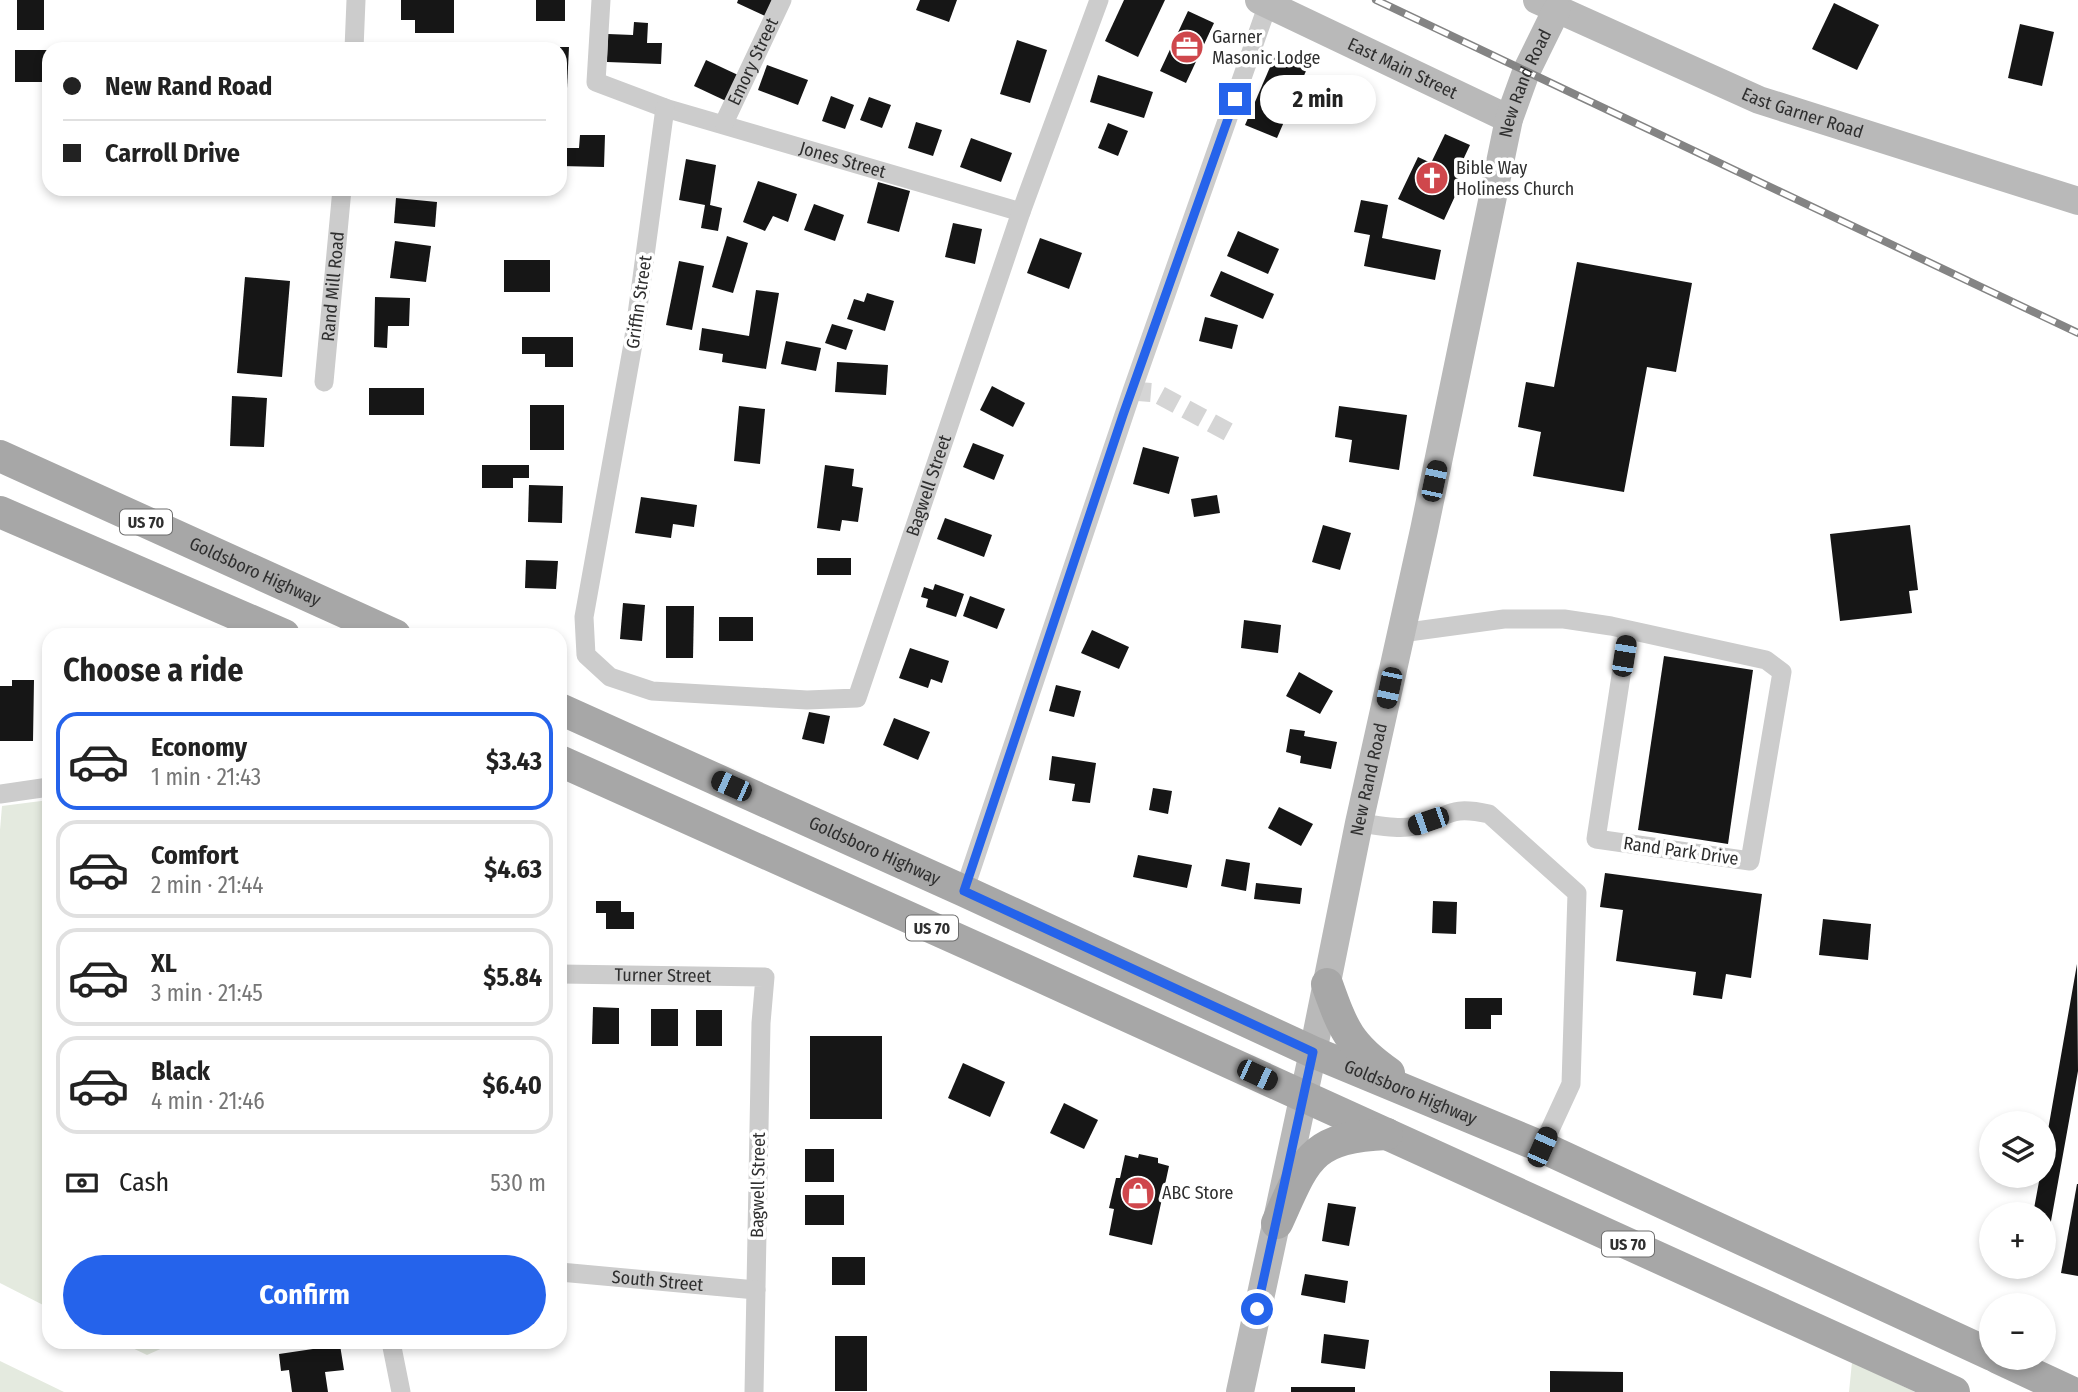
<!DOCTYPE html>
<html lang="en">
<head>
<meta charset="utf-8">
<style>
  :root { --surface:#fff; --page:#f2f2f2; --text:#222; --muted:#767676; --line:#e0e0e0; --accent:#2563eb }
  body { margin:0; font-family:"Fira Sans Condensed",sans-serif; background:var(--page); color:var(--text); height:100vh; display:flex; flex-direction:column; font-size:26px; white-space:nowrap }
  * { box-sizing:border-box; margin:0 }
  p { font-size:23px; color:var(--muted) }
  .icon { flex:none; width:38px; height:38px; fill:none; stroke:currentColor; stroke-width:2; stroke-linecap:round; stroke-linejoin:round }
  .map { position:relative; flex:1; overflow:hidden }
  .details { position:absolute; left:42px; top:628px; width:525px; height:721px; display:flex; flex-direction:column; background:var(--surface); border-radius:21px; box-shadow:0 4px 10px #0003 }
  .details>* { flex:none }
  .hud { position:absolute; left:42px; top:42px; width:525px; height:154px; border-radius:21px; box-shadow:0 4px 10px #0003; display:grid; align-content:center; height:154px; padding:0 21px; background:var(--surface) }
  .fabs { position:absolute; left:1979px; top:1111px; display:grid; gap:14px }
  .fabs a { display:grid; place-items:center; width:77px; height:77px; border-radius:50%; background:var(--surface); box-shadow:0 4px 10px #0003; font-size:35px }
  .end { position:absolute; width:32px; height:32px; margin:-16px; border:9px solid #2563eb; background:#fff; box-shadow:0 0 0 4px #fff }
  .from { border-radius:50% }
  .bubble { position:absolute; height:49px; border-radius:24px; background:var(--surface); box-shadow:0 4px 10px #0003; font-size:23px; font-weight:700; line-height:49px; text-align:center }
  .car { position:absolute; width:21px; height:42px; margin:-21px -10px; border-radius:9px; box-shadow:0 0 5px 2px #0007; background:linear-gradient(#222 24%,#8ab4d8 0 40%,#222 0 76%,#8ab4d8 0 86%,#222 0) }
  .hud b { display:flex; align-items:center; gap:24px; height:66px; font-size:26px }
  .hud b+b { border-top:2px solid var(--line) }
  .hud i { width:18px; height:18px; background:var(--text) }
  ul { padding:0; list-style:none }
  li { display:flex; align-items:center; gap:21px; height:98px; margin:0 14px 10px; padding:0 7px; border:4px solid var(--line); border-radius:21px }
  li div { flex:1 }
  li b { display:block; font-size:26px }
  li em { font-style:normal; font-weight:700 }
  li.current { border-color:var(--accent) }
  li>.icon { width:63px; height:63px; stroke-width:1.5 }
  h2 { padding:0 21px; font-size:32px; line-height:84px }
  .pay { display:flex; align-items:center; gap:18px; height:77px; padding:0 21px; font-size:26px }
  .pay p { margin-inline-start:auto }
  .action { display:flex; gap:14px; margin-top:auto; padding:14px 21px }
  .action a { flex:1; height:80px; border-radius:42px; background:var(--accent); color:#fff; font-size:28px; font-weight:700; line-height:80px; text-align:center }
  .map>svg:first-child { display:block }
</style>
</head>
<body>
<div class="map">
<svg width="2078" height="1392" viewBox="0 0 2078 1392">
  <rect width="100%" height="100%" fill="#fff"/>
  <g fill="#e4eadf">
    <polygon points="49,800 49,1308 0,1283 0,830 2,806"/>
    <polygon points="120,1342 176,1342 147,1355"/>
    <polygon points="0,1361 64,1392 0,1392"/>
    <polygon points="1852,1362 1915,1392 1849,1392"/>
  </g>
  <g fill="#161616">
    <rect x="17" y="0" width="27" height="30"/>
    <polygon points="401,0 454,0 454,33 415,33 415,20 401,20"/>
    <rect x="536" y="0" width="29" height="21"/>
    <polygon points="738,0 772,0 765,16 737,3"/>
    <polygon points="920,0 957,0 949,22 916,10"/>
    <polygon points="1124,0 1165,0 1138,57 1105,41"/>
    <polygon points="1834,3 1879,25 1857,70 1812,49"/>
    <polygon points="1188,11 1214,23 1186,83 1160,71"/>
    <polygon points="634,22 648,23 647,43 662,43 661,64 607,62 608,34 633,35"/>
    <polygon points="2020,24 2054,32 2042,86 2008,78"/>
    <polygon points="1017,40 1047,50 1030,103 1000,94"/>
    <polygon points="514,45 556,47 556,49 514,49"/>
    <polygon points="560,47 569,47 567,88 560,88"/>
    <rect x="15" y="50" width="34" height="32"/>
    <polygon points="1277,51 1309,64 1277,138 1245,125"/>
    <polygon points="706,60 738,75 726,101 694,86"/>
    <polygon points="767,65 808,80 798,105 758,90"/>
    <polygon points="1098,75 1153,92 1144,118 1090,102"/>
    <polygon points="831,96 854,105 845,129 822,121"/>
    <polygon points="869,97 891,105 882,128 860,120"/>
    <polygon points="916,122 942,130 933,156 908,148"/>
    <polygon points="1108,123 1128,131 1118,156 1098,148"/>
    <polygon points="1445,134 1470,145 1455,177 1462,181 1444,220 1398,199 1418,157 1431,163"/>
    <polygon points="580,135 605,135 604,167 560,166 560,148 579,148"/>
    <polygon points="971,138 1012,153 1001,182 960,167"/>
    <polygon points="686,159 716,165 710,205 722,208 718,231 701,228 705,205 679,200"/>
    <polygon points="758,181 797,194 788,222 773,216 765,231 743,222"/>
    <polygon points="878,182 910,191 899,232 867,223"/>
    <polygon points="396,198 437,202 435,227 394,223"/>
    <polygon points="1361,200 1388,205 1382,238 1441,250 1435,280 1364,266 1370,235 1354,232"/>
    <polygon points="814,204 844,215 835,241 804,230"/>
    <polygon points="953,223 982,229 975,264 945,257"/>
    <polygon points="1238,231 1279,249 1268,274 1227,256"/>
    <polygon points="727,236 748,243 733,293 712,287"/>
    <polygon points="1040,238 1082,253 1069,289 1027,273"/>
    <polygon points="395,241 431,246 426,282 390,278"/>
    <rect x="504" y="260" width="46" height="32"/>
    <polygon points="679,261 704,266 692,330 666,325"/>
    <polygon points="1577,262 1692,283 1676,372 1647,367 1624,492 1533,476 1541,432 1518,427 1526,382 1554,387"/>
    <polygon points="1221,271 1274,294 1263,319 1210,296"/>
    <polygon points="245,277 290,281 282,377 237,373"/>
    <polygon points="756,290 779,293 766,369 722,362 723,354 699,350 702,328 749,336"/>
    <polygon points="867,293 894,301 885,331 847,319 854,299 864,302"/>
    <polygon points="375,297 410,298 409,326 388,326 387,348 374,347"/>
    <polygon points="1205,317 1238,325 1232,349 1199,341"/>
    <polygon points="832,324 853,330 846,350 825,343"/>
    <polygon points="522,337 573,337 573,367 545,367 545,354 522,354"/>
    <polygon points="786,341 821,348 816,371 781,364"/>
    <polygon points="837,362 888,365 886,395 835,392"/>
    <polygon points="992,386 1025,403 1013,427 980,410"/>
    <rect x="369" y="388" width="55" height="27"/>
    <polygon points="232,396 267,398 264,447 230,446"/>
    <rect x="530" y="405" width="34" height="45"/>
    <polygon points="739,406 765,409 760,464 734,461"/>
    <polygon points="1339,406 1407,415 1399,470 1349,462 1352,440 1335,437"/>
    <polygon points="973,443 1004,455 994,480 963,467"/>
    <polygon points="1143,447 1179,457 1169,494 1133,484"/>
    <polygon points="482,465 529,465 529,478 513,478 513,488 482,488"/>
    <polygon points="825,465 854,469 852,486 863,488 858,522 842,520 840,531 817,528"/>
    <polygon points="529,485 563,486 562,523 528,522"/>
    <polygon points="1217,495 1220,513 1194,517 1191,499"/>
    <polygon points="641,497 697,505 694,527 673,524 671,538 635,533"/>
    <polygon points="945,518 992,535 984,557 937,539"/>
    <polygon points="1323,525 1351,533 1340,570 1312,562"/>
    <polygon points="1910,525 1918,590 1909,591 1912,613 1840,621 1830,534"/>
    <rect x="817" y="558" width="34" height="17"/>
    <polygon points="526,560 558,561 556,589 525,588"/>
    <polygon points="935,584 964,594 956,617 926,607 928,599 921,597 924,587 933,590"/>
    <polygon points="970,596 1005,609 997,629 963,616"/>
    <polygon points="623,603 645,605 642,641 620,639"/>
    <polygon points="666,606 694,606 693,658 666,658"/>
    <rect x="719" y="617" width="34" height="24"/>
    <polygon points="1244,620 1281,625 1278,653 1241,648"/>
    <polygon points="1092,630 1129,647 1119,669 1081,653"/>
    <polygon points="910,648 949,661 942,683 931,679 928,688 899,678"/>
    <polygon points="1664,656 1753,670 1728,844 1638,830"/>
    <polygon points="1299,672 1333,691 1320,714 1286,696"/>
    <polygon points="12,680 34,680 33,741 0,741 0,686 12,686"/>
    <polygon points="1056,685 1081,691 1074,717 1049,711"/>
    <polygon points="809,712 830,716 824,744 802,739"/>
    <polygon points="894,718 930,732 918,760 883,745"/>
    <polygon points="1290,729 1305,731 1304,736 1337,742 1331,769 1300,763 1301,756 1286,752"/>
    <polygon points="1052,756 1096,763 1090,803 1072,801 1075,784 1049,780"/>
    <polygon points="1153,788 1172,791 1168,814 1149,810"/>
    <polygon points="1279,807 1313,824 1301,846 1268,828"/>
    <polygon points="1138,855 1192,865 1187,888 1133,877"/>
    <polygon points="1226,859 1250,863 1246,891 1221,886"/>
    <polygon points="1605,873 1762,894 1751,978 1726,974 1722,999 1693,995 1696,972 1616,961 1623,910 1600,907"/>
    <polygon points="1256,883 1302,888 1300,904 1254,899"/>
    <polygon points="596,901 621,901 621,912 634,912 634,929 606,929 606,913 596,913"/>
    <polygon points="1433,901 1457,902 1456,934 1432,933"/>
    <polygon points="1823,919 1871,924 1868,960 1819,955"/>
    <polygon points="2077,964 2078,1071 2044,1260 2044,1214 2033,1214 2040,1176 2044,1176 2044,1153"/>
    <polygon points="1465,998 1502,998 1502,1015 1491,1015 1491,1029 1465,1029"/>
    <polygon points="593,1007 619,1008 619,1044 592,1044"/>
    <rect x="651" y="1009" width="27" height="37"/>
    <rect x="696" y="1010" width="26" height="36"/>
    <rect x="810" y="1036" width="72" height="83"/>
    <polygon points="963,1063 1005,1082 990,1117 948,1098"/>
    <polygon points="1064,1103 1098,1120 1084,1149 1050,1133"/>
    <rect x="805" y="1149" width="29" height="33"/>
    <polygon points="1139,1154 1158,1158 1158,1163 1169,1166 1152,1245 1109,1235 1114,1209 1109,1208 1116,1178 1120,1178 1125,1155 1138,1158"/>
    <polygon points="2077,1184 2078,1184 2078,1276 2061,1273"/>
    <rect x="805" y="1195" width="39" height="30"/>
    <polygon points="1328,1203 1356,1207 1349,1246 1322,1241"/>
    <rect x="832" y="1257" width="33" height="28"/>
    <polygon points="1305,1274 1348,1281 1345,1303 1301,1295"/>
    <polygon points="1324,1334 1369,1340 1365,1369 1321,1363"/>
    <rect x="835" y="1336" width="32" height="55"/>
    <polygon points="340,1345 344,1370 325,1372 328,1392 292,1392 289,1370 281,1371 279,1354"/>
    <polygon points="1550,1371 1623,1372 1623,1392 1550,1392"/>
    <rect x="1291" y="1387" width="64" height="5"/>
  </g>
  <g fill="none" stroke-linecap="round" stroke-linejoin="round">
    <polyline stroke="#d5d5d5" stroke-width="19" stroke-dasharray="19 10" stroke-linecap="butt" points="1132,391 1156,393 1236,436"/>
    <g stroke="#ccc" stroke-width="19">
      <path id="s1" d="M601 0 596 82 665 108 1021 212"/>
      <polyline points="354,49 356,0"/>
      <path id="s2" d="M665 108 633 344 584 617 586 655 610 677 652 691 807 700 857 698 1021 212 1099 0"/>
      <path id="s3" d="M724 123 782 0"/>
      <path id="s4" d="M324 382 342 189"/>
      <polyline points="1401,633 1504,619 1564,619 1611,626 1766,660 1782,672 1750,861 1596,839 1628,630"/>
      <polyline points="0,794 49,787"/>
      <path d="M1359 823C1377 825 1398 830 1415 826 1451 817 1447 805 1489 814L1577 893 1571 1084 1542 1147"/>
      <polyline points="964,891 1132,391 1268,4"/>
      <path id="s5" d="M560 974 765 977 761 1023 754 1392"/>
      <path id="s6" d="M560 1272 756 1290"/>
      <polyline points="391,1342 401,1392"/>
    </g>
    <g stroke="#b9b9b9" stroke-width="28">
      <path id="s7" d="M1259 0 1509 119"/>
      <path id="s8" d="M1537 0 1759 100 2078 201"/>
      <path id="s9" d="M1240 1392 1313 1052 1359 823 1424 530 1509 119 1526 72 1557 9"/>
    </g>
    <g stroke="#a7a7a7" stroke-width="32">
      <path id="s10" d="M0 456 395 635"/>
      <polyline points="0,512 284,635"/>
      <path id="s11" d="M560 709 964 891 1313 1052 1542 1147 1992 1355"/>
      <polyline points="560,761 1006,961 1954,1392"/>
      <path d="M1327 984C1343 1029 1349 1045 1389 1073"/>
      <path d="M1277 1223C1306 1159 1310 1137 1387 1134"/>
      <polyline points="1998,1358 2071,1392"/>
    </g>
    <defs>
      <polyline id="rail" points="1376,0 2078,333"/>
    </defs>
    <use href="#rail" stroke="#848484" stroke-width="8"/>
    <use href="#rail" stroke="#fff" stroke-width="5" stroke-dasharray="16" stroke-linecap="butt"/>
  </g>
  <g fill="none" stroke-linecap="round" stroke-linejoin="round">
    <polyline stroke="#2563eb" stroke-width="9" points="1235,99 1123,415 964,891 1313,1052 1257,1309"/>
  </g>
  <defs>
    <symbol id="office-disc" viewBox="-11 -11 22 22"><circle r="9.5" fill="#cf474c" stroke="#fff"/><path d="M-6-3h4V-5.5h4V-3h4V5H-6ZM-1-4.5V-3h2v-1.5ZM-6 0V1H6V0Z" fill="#fff"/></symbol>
    <symbol id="church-disc" viewBox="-11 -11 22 22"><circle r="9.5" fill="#cf474c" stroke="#fff"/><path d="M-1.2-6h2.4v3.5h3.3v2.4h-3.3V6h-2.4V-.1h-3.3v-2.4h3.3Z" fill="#fff"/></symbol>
    <symbol id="shop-disc" viewBox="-11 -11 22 22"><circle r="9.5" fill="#cf474c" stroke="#fff"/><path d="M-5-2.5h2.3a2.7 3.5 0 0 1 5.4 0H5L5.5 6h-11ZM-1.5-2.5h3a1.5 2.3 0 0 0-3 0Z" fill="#fff"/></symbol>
  </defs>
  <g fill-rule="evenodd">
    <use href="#office-disc" x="1168" y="28" width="38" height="38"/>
    <use href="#church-disc" x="1413" y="159" width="38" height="38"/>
    <use href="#shop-disc" x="1119" y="1174" width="38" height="38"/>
  </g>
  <g text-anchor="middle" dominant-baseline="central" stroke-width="7" stroke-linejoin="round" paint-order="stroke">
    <g fill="#fff" stroke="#6d6d6d" stroke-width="2">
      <rect x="120" y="509.5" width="52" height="25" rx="5"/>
      <rect x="906" y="915.5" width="52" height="25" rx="5"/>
      <rect x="1602" y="1231.5" width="52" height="25" rx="5"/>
    </g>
    <g font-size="16" font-weight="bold" fill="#2f2f2f">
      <text x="146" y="522">US 70</text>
      <text x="932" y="928">US 70</text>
      <text x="1628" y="1244">US 70</text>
    </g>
    <g font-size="18" fill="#2f2f2f" stroke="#fff" text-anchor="start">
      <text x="1212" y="37">Garner<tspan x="1212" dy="21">Masonic Lodge</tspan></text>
      <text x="1456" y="168">Bible Way<tspan x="1456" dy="21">Holiness Church</tspan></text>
      <text x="1162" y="1193">ABC Store</text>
    </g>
    <g font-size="18" fill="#2f2f2f" stroke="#fff">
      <text stroke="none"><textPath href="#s3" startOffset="68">Emory Street</textPath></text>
      <text stroke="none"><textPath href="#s7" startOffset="159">East Main Street</textPath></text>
      <text stroke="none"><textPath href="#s9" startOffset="1340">New Rand Road</textPath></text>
      <text stroke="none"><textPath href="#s8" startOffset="289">East Garner Road</textPath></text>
      <text stroke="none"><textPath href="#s1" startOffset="341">Jones Street</textPath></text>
      <text stroke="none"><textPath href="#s4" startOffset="96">Rand Mill Road</textPath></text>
      <text transform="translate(639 302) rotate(-82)">Griffin Street</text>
      <text stroke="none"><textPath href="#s2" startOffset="1060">Bagwell Street</textPath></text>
      <text stroke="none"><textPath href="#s10" startOffset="280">Goldsboro Highway</textPath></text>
      <text stroke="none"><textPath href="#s9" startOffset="626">New Rand Road</textPath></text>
      <text stroke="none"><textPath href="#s11" startOffset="345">Goldsboro Highway</textPath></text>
      <text transform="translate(1681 851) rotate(8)">Rand Park Drive</text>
      <text stroke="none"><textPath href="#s5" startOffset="103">Turner Street</textPath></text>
      <text stroke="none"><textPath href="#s11" startOffset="933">Goldsboro Highway</textPath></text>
      <text transform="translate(758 1185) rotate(-89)">Bagwell Street</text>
      <text stroke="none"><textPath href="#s6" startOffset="98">South Street</textPath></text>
    </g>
  </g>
</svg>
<div class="fabs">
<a><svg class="icon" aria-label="layers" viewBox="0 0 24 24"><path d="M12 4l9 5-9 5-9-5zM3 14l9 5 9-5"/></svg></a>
<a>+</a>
<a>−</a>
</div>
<i class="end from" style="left:1257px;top:1309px"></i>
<i class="end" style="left:1235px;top:99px"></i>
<div class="bubble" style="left:1260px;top:75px;width:116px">2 min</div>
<i class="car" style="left:1434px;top:481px;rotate:12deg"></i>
<i class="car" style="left:1624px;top:656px;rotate:9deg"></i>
<i class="car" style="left:1389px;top:688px;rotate:192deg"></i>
<i class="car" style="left:731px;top:786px;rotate:294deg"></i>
<i class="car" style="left:1428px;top:821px;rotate:251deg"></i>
<i class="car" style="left:1257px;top:1075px;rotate:115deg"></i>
<i class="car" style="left:1542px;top:1147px;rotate:24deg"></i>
<div class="hud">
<b><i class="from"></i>New Rand Road</b>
<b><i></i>Carroll Drive</b>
</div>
<section class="details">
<h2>Choose a ride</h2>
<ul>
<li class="current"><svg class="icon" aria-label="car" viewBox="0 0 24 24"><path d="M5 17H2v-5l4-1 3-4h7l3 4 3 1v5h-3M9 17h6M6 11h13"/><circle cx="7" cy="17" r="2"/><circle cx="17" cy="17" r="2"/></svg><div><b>Economy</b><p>1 min · 21:43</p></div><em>$3.43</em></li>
<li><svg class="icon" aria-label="car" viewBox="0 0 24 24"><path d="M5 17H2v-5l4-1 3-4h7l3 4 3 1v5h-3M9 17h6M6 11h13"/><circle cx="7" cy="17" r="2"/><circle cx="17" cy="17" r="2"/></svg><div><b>Comfort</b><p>2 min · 21:44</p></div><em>$4.63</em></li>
<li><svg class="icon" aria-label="car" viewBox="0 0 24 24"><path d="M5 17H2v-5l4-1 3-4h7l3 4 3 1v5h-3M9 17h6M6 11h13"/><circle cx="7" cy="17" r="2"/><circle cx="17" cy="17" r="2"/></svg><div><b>XL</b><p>3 min · 21:45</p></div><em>$5.84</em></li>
<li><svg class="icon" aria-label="car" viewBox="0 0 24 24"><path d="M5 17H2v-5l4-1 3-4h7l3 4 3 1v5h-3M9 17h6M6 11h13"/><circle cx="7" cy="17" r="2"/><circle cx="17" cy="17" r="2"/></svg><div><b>Black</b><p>4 min · 21:46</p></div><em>$6.40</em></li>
</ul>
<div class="pay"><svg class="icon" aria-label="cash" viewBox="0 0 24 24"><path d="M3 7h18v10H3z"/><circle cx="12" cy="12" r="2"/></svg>Cash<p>530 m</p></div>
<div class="action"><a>Confirm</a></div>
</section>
</div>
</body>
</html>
